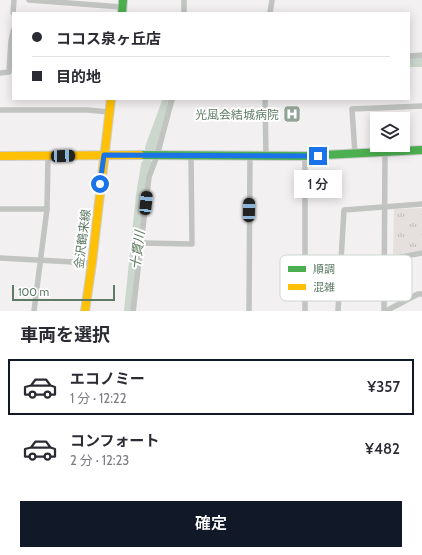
<!DOCTYPE html>
<html lang="ja">
<head>
<meta charset="utf-8">
<style>
  :root { --surface:#fff; --page:#f2f2f3; --text:#2b2b33; --muted:#7c7c81; --line:#e1e1e2; --accent:#111827 }
  body { margin:0; font-family:Cabin,"Noto Sans JP",sans-serif; background:var(--page); color:var(--text); height:100vh; display:flex; flex-direction:column; font-size:15px; white-space:nowrap }
  * { box-sizing:border-box; margin:0 }
  p { font-size:13px; color:var(--muted) }
  .icon { flex:none; width:22px; height:22px; fill:none; stroke:currentColor; stroke-width:2; stroke-linecap:round; stroke-linejoin:round }
  .map { position:relative; height:311px; overflow:hidden }
  .panel { display:flex; flex-direction:column; background:var(--surface); flex:1 }
  .panel>* { flex:none }
  .banner { position:absolute; left:12px; top:12px; width:398px; height:88px; border-radius:0px; box-shadow:0 2px 10px #0003; display:grid; align-content:center; height:88px; padding:0 20px; background:var(--surface) }
  .tools { position:absolute; left:370px; top:112px; display:grid; gap:8px }
  .tools a { display:grid; place-items:center; width:40px; height:40px; border-radius:0px; background:var(--surface); box-shadow:0 2px 10px #0003; font-size:20px }
  .scale { position:absolute; left:12px; bottom:10px; width:103px; box-sizing:border-box; padding-left:4px; border:2px solid #5e7b66; border-top:0; font-size:11px; line-height:14px; white-space:nowrap; color:#5e7b66; -webkit-text-stroke:3px #fff; paint-order:stroke }
  .end { position:absolute; width:18px; height:18px; margin:-9px; border:5px solid #1a73e8; background:#fff; box-shadow:0 0 0 2px #fff }
  .from { border-radius:50% }
  .bubble { position:absolute; height:28px; border-radius:0px; background:var(--surface); box-shadow:0 2px 10px #0003; font-size:13px; font-weight:600; line-height:28px; text-align:center }
  .car { position:absolute; width:12px; height:24px; margin:-12px -6px; border-radius:5px; box-shadow:0 0 3px 1px #0007; background:linear-gradient(#222 24%,#8ab4d8 0 40%,#222 0 76%,#8ab4d8 0 86%,#222 0) }
  .banner b { display:flex; align-items:center; gap:14px; height:38px; font-size:15px }
  .banner b+b { border-top:1px solid var(--line) }
  .banner i { width:10px; height:10px; background:var(--text) }
  ul { padding:0; list-style:none }
  li { display:flex; align-items:center; gap:12px; height:56px; margin:0 8px 6px; padding:0 12px; border:2px solid transparent; border-radius:0px }
  li div { flex:1 }
  li b { display:block; font-size:15px }
  li em { font-style:normal; font-weight:600 }
  li.selected { border-color:var(--accent) }
  li>.icon { width:36px; height:36px; stroke-width:1.5 }
  h2 { padding:0 20px; font-size:18px; line-height:48px }
  .button { display:flex; gap:8px; margin-top:auto; padding:8px 20px }
  .button a { flex:1; height:46px; border-radius:0px; background:var(--accent); color:#fff; font-size:16px; font-weight:600; line-height:46px; text-align:center }
  .map>svg:first-child { display:block }
</style>
</head>
<body>
<div class="map">
<svg width="422" height="311" viewBox="0 0 422 311">
  <defs>
    <pattern id="park-tufts" width="24" height="20" patternUnits="userSpaceOnUse"><rect width="24" height="20" fill="#e5e0de"/><path d="M3 7l-1-3M5 7V3M7 7l1-3M15 17l-1-3M17 17v-4M19 17l1-3" fill="none" stroke="#bdbbb8"/></pattern>
  </defs>
  <rect width="100%" height="100%" fill="#f3f0f1"/>
  <polygon fill="url(#park-tufts)" points="422,208 422,250 393,255 394,209"/>
  <g fill="none" stroke-linecap="round" stroke-linejoin="round">
    <g stroke="#cbd6cc" stroke-width="12">
      <polyline points="409,61 422,61"/>
      <polyline points="151,148 169,99"/>
      <polyline points="130,311 142,195 147,165"/>
    </g>
    <defs>
      <g id="fast">
        <polyline points="122,13 123,0"/>
        <polyline points="140,155 305,156 422,150"/>
      </g>
      <g id="slow">
        <polyline points="0,156 140,155"/>
        <polyline points="85,311 92,263 111,99"/>
      </g>
    </defs>
    <use href="#fast" stroke="#cccdcc" stroke-width="10"/>
    <use href="#slow" stroke="#cccdcc" stroke-width="10"/>
    <g stroke="#c1c4c1" stroke-width="5.5">
      <polyline points="29,0 122,7"/>
      <polyline points="184,0 184,13"/>
      <polyline points="13,13 14,0"/>
      <polyline points="270,13 272,0"/>
      <polyline points="409,56 422,55"/>
      <polyline points="0,73 9,72 11,41 13,31"/>
      <polyline points="265,99 266,156"/>
      <polyline points="0,110 87,110 109,112"/>
      <polyline points="355,154 352,109 422,106"/>
      <polyline points="0,209 47,209"/>
      <polyline points="142,243 192,244 191,156"/>
      <polyline points="0,258 92,263"/>
      <polyline points="341,268 422,253"/>
      <polyline points="34,311 47,209 48,156"/>
      <polyline points="133,311 149,177 157,156 172,99"/>
      <polyline points="249,311 250,155"/>
      <polyline points="305,311 305,156"/>
      <polyline points="338,311 344,210 422,204"/>
      <polyline points="384,311 385,152"/>
      <polyline points="386,311 418,294 422,294"/>
    </g>
    <use href="#fast" stroke="#4caf50" stroke-width="8"/>
    <use href="#slow" stroke="#ffc107" stroke-width="8"/>
  </g>
  <g fill="none" stroke-linecap="round" stroke-linejoin="round">
    <polyline stroke="#1a73e8" stroke-width="5" points="100,184 104,155 318,156"/>
  </g>
  <defs>
    <symbol id="hospital-square" viewBox="-11 -11 22 22"><rect x="-9" y="-9" width="18" height="18" rx="4" fill="#92a497" stroke="#fff"/><path d="M-5-5h3v3.5h4V-5h3V5h-3V1.5h-4V5h-3Z" fill="#fff"/></symbol>
  </defs>
  <g fill-rule="evenodd">
    <use href="#hospital-square" x="282" y="104" width="20" height="20"/>
  </g>
  <g text-anchor="middle" dominant-baseline="central" stroke-width="4" stroke-linejoin="round" paint-order="stroke">
    <g font-size="12" fill="#5e7b66" stroke="#fff" text-anchor="end">
      <text x="279" y="114">光風会結城病院</text>
    </g>
    <g font-size="12" fill="#5e7b66" stroke="#fff">
      <text transform="translate(82 239) rotate(-83)">金沢鶴来線</text>
    </g>
    <g font-size="13" font-style="italic" fill="#59785c" stroke="#fff">
      <text transform="translate(137 250) rotate(-83)">十貫川</text>
    </g>
  </g>
  <rect x="280" y="255" width="132" height="46" rx="6" fill="#fff" stroke="#cfd7d1" stroke-width="1"/>
  <rect x="288" y="266" width="18" height="6" fill="#4caf50"/>
  <rect x="288" y="284" width="18" height="6" fill="#ffc107"/>
  <g font-size="11" fill="#5e7b66">
    <text x="313" y="273">順調</text>
    <text x="313" y="291">混雑</text>
  </g>
</svg>
<div class="tools">
<a><svg class="icon" aria-label="layers" viewBox="0 0 24 24"><path d="M12 4l9 5-9 5-9-5zM3 14l9 5 9-5"/></svg></a>
</div>
<div class="scale">100 m</div>
<i class="end from" style="left:100px;top:184px"></i>
<i class="end" style="left:318px;top:156px"></i>
<div class="bubble" style="left:294px;top:170px;width:48px">1 分</div>
<i class="car" style="left:63px;top:156px;rotate:88deg"></i>
<i class="car" style="left:146px;top:203px;rotate:6deg"></i>
<i class="car" style="left:249px;top:210px;rotate:1deg"></i>
<div class="banner">
<b><i class="from"></i>ココス泉ヶ丘店</b>
<b><i></i>目的地</b>
</div>
</div>
<section class="panel">
<h2>車両を選択</h2>
<ul>
<li class="selected"><svg class="icon" aria-label="car" viewBox="0 0 24 24"><path d="M5 17H2v-5l4-1 3-4h7l3 4 3 1v5h-3M9 17h6M6 11h13"/><circle cx="7" cy="17" r="2"/><circle cx="17" cy="17" r="2"/></svg><div><b>エコノミー</b><p>1 分 · 12:22</p></div><em>¥357</em></li>
<li><svg class="icon" aria-label="car" viewBox="0 0 24 24"><path d="M5 17H2v-5l4-1 3-4h7l3 4 3 1v5h-3M9 17h6M6 11h13"/><circle cx="7" cy="17" r="2"/><circle cx="17" cy="17" r="2"/></svg><div><b>コンフォート</b><p>2 分 · 12:23</p></div><em>¥482</em></li>
</ul>
<div class="button"><a>確定</a></div>
</section>
</body>
</html>
